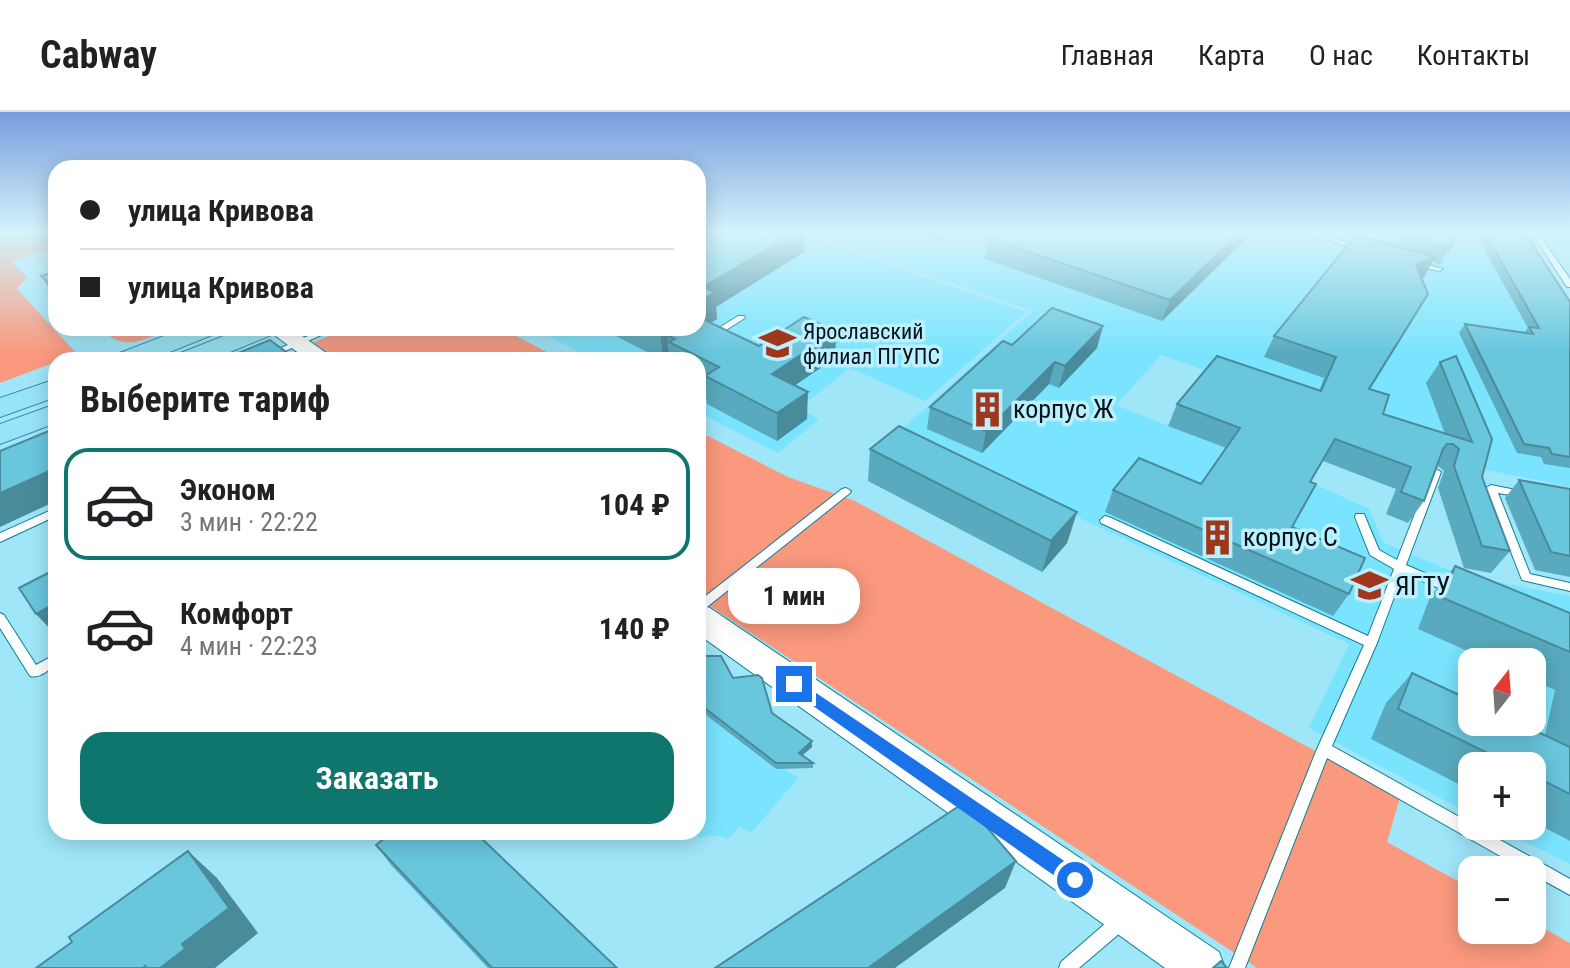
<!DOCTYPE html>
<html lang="ru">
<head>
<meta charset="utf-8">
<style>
  :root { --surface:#fff; --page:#f2f2f2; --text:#202124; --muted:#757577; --line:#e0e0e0; --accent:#0f766e }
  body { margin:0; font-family:"Roboto Condensed",sans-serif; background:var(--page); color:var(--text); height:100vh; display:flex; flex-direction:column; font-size:30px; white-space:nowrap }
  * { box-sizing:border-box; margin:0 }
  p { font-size:26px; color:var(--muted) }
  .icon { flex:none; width:44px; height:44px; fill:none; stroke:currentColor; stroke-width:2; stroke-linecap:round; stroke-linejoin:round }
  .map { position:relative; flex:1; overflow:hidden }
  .panel { position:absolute; left:48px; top:240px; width:658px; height:488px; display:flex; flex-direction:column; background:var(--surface); border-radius:24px; box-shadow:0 4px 20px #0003 }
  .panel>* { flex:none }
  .hud { position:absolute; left:48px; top:48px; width:658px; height:176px; border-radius:24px; box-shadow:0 4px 20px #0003; display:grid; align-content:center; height:176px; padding:0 32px; background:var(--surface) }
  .needle { width:52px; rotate:17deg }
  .fabs { position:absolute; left:1458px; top:536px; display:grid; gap:16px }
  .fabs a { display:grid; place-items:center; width:88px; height:88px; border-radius:16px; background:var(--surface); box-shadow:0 4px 20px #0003; font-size:40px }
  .end { position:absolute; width:36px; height:36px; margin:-18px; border:10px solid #1a73e8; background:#fff; box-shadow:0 0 0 4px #fff }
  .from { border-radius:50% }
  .bubble { position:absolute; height:56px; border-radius:24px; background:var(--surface); box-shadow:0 4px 20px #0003; font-size:26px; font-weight:700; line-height:56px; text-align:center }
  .hud b { display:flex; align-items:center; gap:28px; height:76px; font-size:30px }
  .hud b+b { border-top:2px solid var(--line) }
  .hud i { width:20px; height:20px; background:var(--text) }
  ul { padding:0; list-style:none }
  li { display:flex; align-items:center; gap:24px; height:112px; margin:0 16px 12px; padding:0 16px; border:4px solid transparent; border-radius:24px }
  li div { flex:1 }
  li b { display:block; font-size:30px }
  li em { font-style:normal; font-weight:700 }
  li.current { border-color:var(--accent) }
  li>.icon { width:72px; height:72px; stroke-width:1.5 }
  h2 { padding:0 32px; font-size:36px; line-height:96px }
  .cta { display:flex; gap:16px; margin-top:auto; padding:16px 32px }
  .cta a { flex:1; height:92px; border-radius:24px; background:var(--accent); color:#fff; font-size:32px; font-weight:700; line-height:92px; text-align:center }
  header { display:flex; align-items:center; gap:48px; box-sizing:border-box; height:112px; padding:0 40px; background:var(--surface); border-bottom:2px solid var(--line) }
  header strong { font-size:38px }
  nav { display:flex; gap:44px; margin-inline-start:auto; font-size:28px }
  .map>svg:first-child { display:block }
</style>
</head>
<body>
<header>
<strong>Cabway</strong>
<nav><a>Главная</a><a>Карта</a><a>О нас</a><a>Контакты</a></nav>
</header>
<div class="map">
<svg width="1570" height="856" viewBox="0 0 1570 856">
  <rect width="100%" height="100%" fill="#9fe6f9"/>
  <g fill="#7ae4fe" fill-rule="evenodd">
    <polygon points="698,121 798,121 1026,200 925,289 850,256 799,296 819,307 778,341 698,300 698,248 595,248 532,216 698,216"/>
    <path d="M806 121H1521L1570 194V375L1482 357 1438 339 1161 243 1116 293 1310 370 1369 397 1383 430 1460 463 1570 484V752L1493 714H1532V654H1472V703L1309 616 1349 532 898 321 1033 199ZM1472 550H1532V610H1472Z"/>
    <polygon points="702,600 768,652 776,657 784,657 798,666 751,721 740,714 728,727 716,723 700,726 692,720 698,720 698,604"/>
  </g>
  <g fill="#fa997e">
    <polygon points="0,121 56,121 56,135 11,150 27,165 17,177 77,242 0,271"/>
    <path d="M116 216H173C149 225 126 241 105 220Z"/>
    <polygon points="347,216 501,216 562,248 339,248 313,231"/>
    <polygon points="698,319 788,365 855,389 1400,685 1387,730 1472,777 1472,818 1532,818 1532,810 1570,831 1570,856 1257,856 698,486"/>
  </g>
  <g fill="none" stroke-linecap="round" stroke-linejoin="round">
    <defs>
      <g id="lane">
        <polygon points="1304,121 1315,121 1366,136 1362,138"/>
        <polygon points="1532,121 1538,121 1570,167 1570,175 1567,175"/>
        <polygon points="1414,149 1443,157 1439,159 1414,153"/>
        <polygon points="738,204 744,204 745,206 713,226 710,227 706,224"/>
        <polygon points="326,216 337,216 265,248 254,248"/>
        <polygon points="1436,357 1441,360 1406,453 1455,474 1457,477 1455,480 1451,481 1403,461 1377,531 1332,634 1472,712 1472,714 1475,714 1570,767 1570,783 1532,762 1532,758 1525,758 1327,646 1245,856 1229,856 1317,637 1364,533 1101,411 1100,408 1105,404 1109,405 1368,524 1394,457 1370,443 1355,405 1356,402 1364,402 1379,438 1397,448 1431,360"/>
        <polygon points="1491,373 1526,380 1527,382 1526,384 1522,385 1498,381 1530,462 1570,471 1570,479 1522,468 1486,376"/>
        <polygon points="846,376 851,379 850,381 702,499 698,501 698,490 842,377"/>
        <polygon points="56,396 56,404 0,430 0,421"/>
        <path d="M0 501 4 503 36 553 56 542V553C48 558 39 567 30 564L0 516Z"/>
        <polygon points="1121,801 1127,803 1129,809 1127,815 1079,856 1059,856 1061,850 1115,803"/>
      </g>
      <g id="secondary">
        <polygon points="265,216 291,216 336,248 308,248"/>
        <polygon points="698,492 710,496 1219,840 1225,856 1165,856 698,522"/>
      </g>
      <g id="primary">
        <polygon points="185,216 221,216 217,221 150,248 113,248 117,242"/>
        <polygon points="244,216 280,216 276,221 211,248 174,248 178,242"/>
        <polygon points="56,267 56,285 0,305 0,286"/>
        <polygon points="56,292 56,311 0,332 0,312"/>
      </g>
    </defs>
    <use href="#lane" stroke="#0e7e94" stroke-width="2"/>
    <use href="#secondary" stroke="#0e7e94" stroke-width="2"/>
    <use href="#primary" stroke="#348fa4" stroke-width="2"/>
    <use href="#lane" fill="#fff" fill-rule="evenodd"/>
    <use href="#secondary" fill="#fff" fill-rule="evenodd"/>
    <use href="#primary" fill="#96e4f6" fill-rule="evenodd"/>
  </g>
  <g fill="#59aabe">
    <polygon points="698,121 804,121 804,140 716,195 717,207 710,211 759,234 836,219 835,246 795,273 807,307 777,329 707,292 705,275 698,271 698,248 670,248 669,244 663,248 600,216 698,216"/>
    <polygon points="913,121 951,121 939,129"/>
    <polygon points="997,121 1252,121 1162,209 985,147 988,126"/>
    <polygon points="1405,121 1457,121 1440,153 1432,150 1424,165 1421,166 1416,202 1370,277 1383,302 1445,322 1426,271 1440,250 1456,244 1482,365 1510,439 1491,461 1464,456 1438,376 1444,359 1438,354 1424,389 1408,411 1386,402 1396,377 1323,349 1310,370 1292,415 1349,482 1333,504 1105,400 1113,378 1201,372 1226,336 1168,314 1177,292 1319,279 1324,266 1264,245 1274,224 1403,136 1398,134"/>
    <polygon points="1475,121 1525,121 1570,190 1570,356 1544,352 1541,345 1517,341 1459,221 1465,212 1525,220 1528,216"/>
    <polygon points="56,159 56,182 48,175 41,164"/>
    <polygon points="1012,233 1097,236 1059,276 1049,272 982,341 927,317 930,295"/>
    <polygon points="870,337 1077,400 1067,431 1042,460 868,369"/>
    <polygon points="1519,368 1570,377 1570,465 1535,458 1505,386"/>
    <polygon points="1455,454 1570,501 1570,729 1532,709 1532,654 1472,654 1472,679 1371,627 1386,591 1412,561 1545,623 1555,578 1532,568 1532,550 1492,550 1418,517 1430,485"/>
    <polygon points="698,544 733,566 812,635 803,643 813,651 813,656 776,657 702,600 698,604"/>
    <polygon points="376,733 617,856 488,856 391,753"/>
  </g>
  <g fill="#498b9b">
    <polygon points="795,121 804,121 804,140 716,195 717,207 692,222 698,216 698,190 703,175"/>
    <polygon points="940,121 951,121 939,129"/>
    <polygon points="1239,121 1252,121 1162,209 1170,188"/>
    <polygon points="1435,145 1424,165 1405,174 1416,153"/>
    <polygon points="1103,214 1097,236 1059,276 1065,254"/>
    <polygon points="667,216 681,216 683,236 675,227 667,224 669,244 663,248 660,220"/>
    <polygon points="836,219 835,246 772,289 772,262"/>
    <polygon points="1055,250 1049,272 982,341 986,319"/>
    <polygon points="808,280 807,307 777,329 777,301"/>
    <polygon points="56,356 56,389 0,415 0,381"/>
    <polygon points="1077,400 1067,431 1042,460 1051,429"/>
    <polygon points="56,491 56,523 36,502"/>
    <polygon points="702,594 702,600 698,604 698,597"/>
    <polygon points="812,629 812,635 799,646 799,641"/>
    <polygon points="188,739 217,766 258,821 215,856 160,856"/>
    <polygon points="1016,749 1005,776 895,856 868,856"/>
  </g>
  <g fill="#68c6dd" stroke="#498b9b" stroke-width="2">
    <polygon points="698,121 795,121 703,175 715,180 698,190"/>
    <polygon points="997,121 1239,121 1170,188 988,126"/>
    <polygon points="1409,121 1457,121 1449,138"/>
    <polygon points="1485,121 1525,121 1570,190 1570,345 1552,342 1549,336 1524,332 1465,212 1533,222 1529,215 1539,216"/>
    <polygon points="1356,123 1435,145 1416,153 1428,182 1369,277 1389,283 1383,302 1472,330 1440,250 1456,244 1492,327 1482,365 1510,439 1482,434 1454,354 1459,337 1453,332 1447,332 1443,337 1424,389 1401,380 1411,355 1335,327 1310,370 1316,372 1292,415 1365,446 1349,482 1113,378 1139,346 1201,372 1240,316 1177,292 1217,244 1321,279 1336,245 1274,224"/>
    <polygon points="56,159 56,177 41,164"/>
    <polygon points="1052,196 1103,214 1065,254 1055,250 986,319 930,295 1003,229 1012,233"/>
    <polygon points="804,205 836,219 772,262 808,280 777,301 705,264 719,255 669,230 675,227 667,224 675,223 683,216 698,216 698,208 703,207 759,234"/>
    <polygon points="651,216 667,216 660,220"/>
    <polygon points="270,228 297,248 221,248"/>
    <polygon points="899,314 1077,400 1051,429 870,337"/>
    <polygon points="56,316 56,356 0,381 0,339"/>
    <polygon points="1519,368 1570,377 1570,444 1551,440"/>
    <polygon points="1455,454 1570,501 1570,540 1443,486"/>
    <polygon points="56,457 56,491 36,502 19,476"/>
    <polygon points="698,544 721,544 733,566 758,563 762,566 772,601 812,629 799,641 813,651 776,651 702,594 698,597"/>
    <polygon points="1412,561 1472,589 1472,610 1517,610 1570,635 1570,682 1532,663 1532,654 1514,654 1398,597"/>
    <polygon points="965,690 1016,749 868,856 715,856"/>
    <polygon points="392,720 475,720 617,856 492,856 376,733"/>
    <polygon points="188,739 229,796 182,832 185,837 160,856 146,856 145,854 143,856 36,856 72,830 69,825"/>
    <polygon points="1221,849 1227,856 1213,856"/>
  </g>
  <linearGradient id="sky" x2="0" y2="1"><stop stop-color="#779dde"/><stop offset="0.5" stop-color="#d4f4fc"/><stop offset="1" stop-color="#d4f4fc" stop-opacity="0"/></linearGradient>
  <rect width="1570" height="241" fill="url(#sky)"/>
  <polygon fill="#1a73e8" points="794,566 1082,761 1084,768 1082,774 1075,777 1069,774 789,577 787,572"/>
  <defs>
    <symbol id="university-bare" viewBox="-9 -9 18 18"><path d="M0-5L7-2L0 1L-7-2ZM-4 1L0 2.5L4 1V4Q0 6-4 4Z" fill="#9f371a" stroke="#bcf0fe" stroke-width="2.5" paint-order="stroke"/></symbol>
    <symbol id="building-bare" viewBox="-9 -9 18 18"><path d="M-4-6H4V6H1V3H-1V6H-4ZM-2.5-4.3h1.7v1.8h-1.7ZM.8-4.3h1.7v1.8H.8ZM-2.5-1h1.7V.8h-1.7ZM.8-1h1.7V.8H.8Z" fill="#9f371a" stroke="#bcf0fe" stroke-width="2.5" paint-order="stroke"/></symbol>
  </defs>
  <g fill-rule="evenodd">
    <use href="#university-bare" x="752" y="206" width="51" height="51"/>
    <use href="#building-bare" x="962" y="272" width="51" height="51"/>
    <use href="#building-bare" x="1192" y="400" width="51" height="51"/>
    <use href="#university-bare" x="1344" y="448" width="51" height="51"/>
  </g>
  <g text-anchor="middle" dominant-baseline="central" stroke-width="7" stroke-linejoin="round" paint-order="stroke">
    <g font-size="22" fill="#011318" stroke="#bcf0fe" text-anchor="start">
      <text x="803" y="219">Ярославский<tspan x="803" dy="25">филиал ПГУПС</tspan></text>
    </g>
    <g font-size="26" fill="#011318" stroke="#bcf0fe" text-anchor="start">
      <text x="1013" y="297">корпус Ж</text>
      <text x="1243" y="425">корпус С</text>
      <text x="1395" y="474">ЯГТУ</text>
    </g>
  </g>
</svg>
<div class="fabs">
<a><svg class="needle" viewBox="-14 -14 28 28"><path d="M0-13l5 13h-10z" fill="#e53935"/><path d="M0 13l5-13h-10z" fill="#757577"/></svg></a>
<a>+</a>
<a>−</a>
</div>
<i class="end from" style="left:1075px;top:768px"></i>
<i class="end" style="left:794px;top:572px"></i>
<div class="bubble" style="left:728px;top:456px;width:132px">1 мин</div>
<div class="hud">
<b><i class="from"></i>улица Кривова</b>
<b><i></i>улица Кривова</b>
</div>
<section class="panel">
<h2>Выберите тариф</h2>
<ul>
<li class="current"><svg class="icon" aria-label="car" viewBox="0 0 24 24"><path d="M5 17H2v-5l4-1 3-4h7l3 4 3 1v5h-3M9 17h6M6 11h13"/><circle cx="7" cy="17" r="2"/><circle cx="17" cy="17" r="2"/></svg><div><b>Эконом</b><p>3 мин · 22:22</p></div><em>104 ₽</em></li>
<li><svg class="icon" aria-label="car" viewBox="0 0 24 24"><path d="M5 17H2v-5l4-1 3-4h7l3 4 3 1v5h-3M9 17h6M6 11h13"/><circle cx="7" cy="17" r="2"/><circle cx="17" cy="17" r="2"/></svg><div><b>Комфорт</b><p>4 мин · 22:23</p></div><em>140 ₽</em></li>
</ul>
<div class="cta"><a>Заказать</a></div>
</section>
</div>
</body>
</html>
